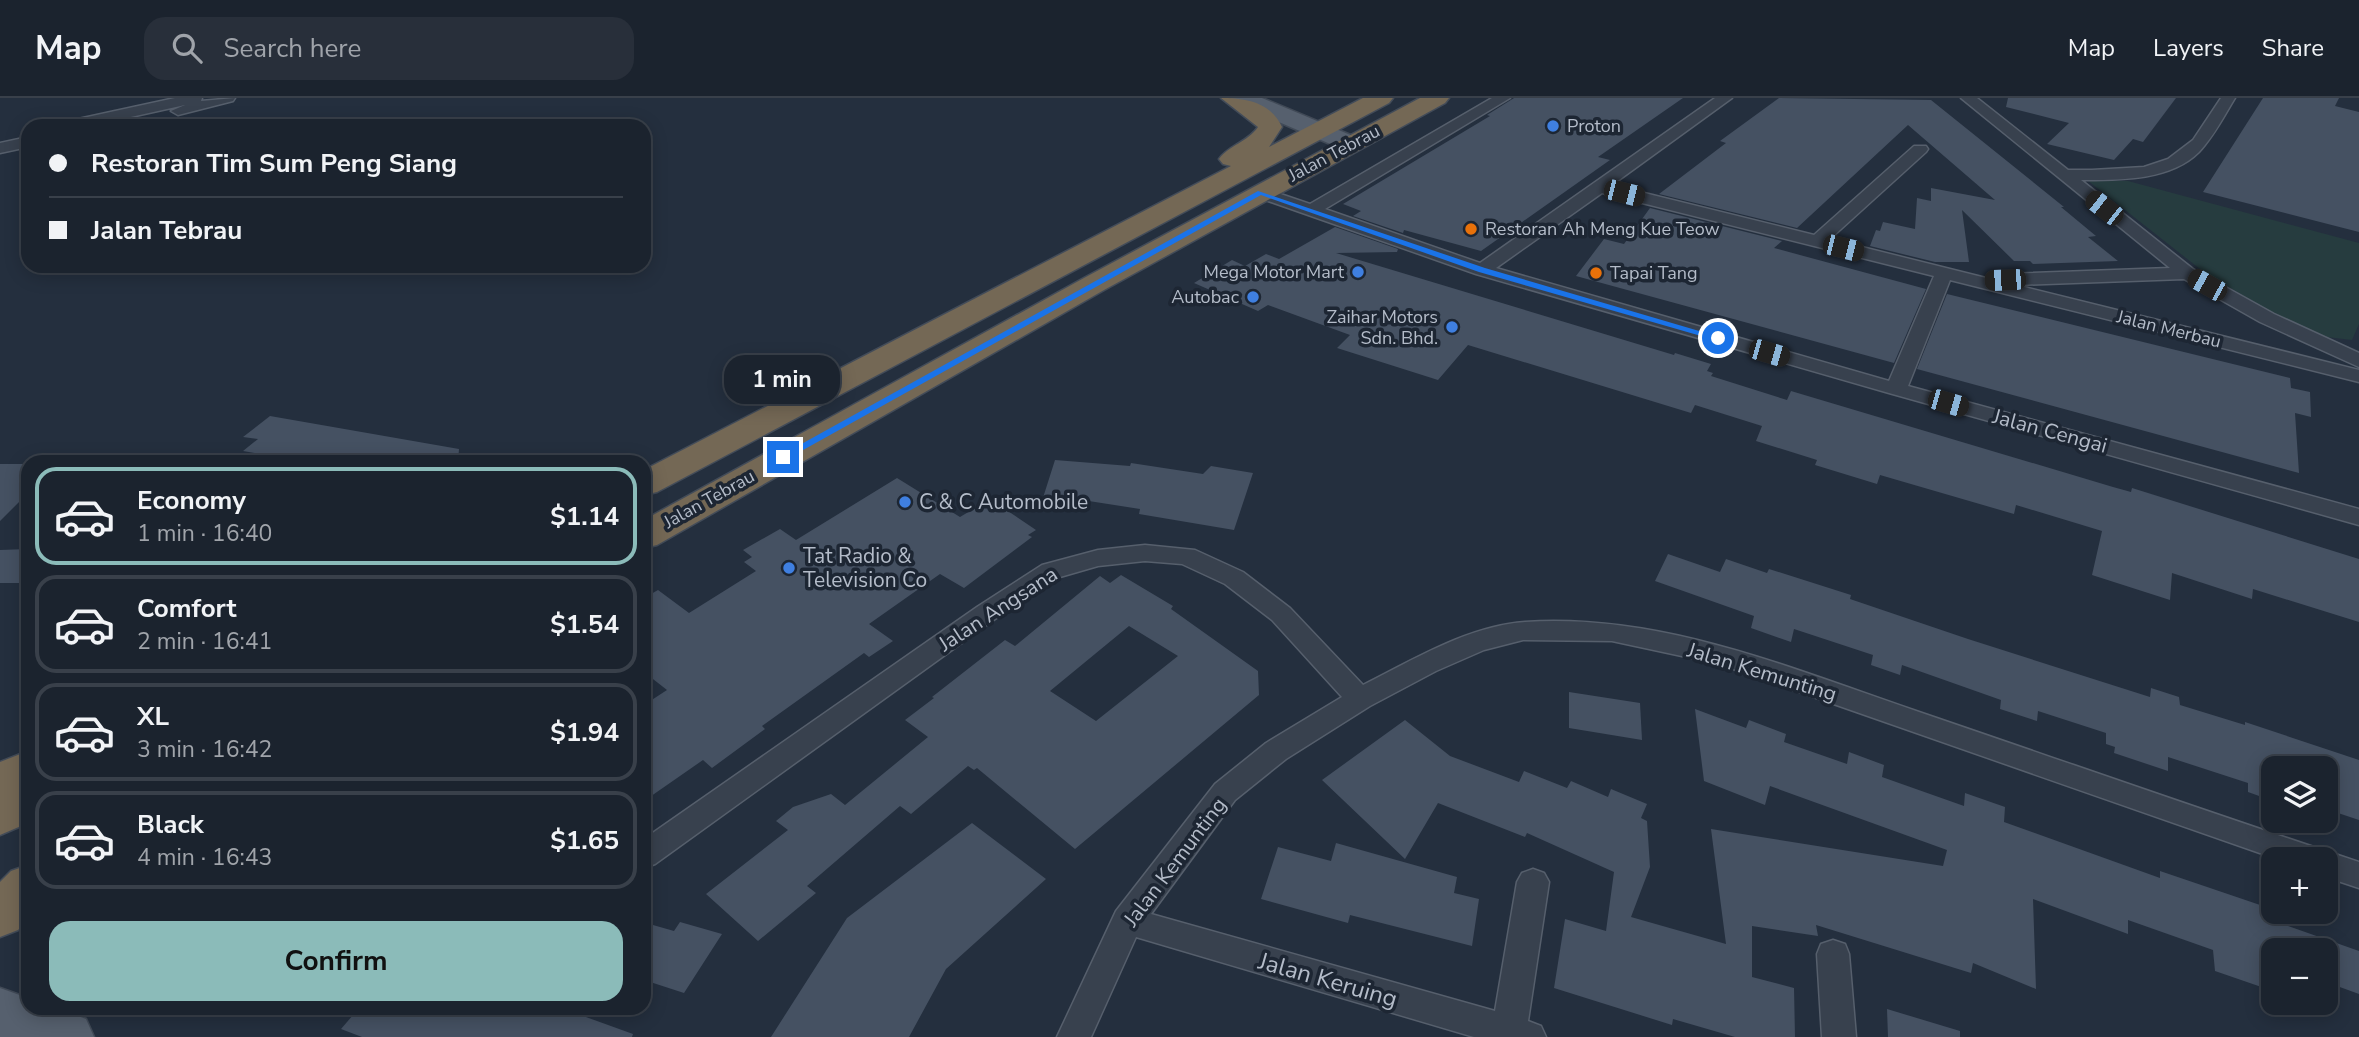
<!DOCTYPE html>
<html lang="en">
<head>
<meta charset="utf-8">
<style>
  :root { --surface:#1b232e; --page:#282f3a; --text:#f1f3f6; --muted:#a0a4aa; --line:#39404a; --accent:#8bbbb9 }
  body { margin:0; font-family:"Nunito Sans",sans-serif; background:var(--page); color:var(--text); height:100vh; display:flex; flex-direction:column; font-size:26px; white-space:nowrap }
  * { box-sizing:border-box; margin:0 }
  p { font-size:23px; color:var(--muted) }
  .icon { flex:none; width:38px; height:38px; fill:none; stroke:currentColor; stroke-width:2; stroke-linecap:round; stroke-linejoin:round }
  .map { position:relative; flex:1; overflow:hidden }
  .side { position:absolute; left:21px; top:357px; width:630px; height:560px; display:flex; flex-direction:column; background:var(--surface); border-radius:21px; box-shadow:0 4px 18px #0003,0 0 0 2px var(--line) }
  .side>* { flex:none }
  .hud { position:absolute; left:21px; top:21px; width:630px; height:154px; border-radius:21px; box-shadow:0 4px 18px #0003,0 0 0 2px var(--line); display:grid; align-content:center; height:154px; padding:0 28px; background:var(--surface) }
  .buttons { position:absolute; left:2261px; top:658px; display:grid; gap:14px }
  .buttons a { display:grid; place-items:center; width:77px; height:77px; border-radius:14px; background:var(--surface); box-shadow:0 4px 18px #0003,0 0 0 2px var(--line); font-size:35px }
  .end { position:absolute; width:32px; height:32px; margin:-16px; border:9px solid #1a73e8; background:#fff; box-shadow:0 0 0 4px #fff }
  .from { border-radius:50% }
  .bubble { position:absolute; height:49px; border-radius:21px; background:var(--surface); box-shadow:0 4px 18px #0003,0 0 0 2px var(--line); font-size:23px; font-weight:700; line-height:49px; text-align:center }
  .car { position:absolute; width:21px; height:42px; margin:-21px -10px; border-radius:9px; box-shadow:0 0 5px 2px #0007; background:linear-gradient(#222 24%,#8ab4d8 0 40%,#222 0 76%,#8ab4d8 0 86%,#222 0) }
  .hud b { display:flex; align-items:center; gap:24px; height:66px; font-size:26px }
  .hud b+b { border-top:2px solid var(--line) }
  .hud i { width:18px; height:18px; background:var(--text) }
  ul { padding:12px 0 0; list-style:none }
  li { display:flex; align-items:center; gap:21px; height:98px; margin:0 14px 10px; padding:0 14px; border:4px solid var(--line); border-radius:21px }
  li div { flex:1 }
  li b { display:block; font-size:26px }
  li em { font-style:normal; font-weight:700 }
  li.current { border-color:var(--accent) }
  li>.icon { width:63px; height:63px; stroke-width:1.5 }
  .primary-button { display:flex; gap:14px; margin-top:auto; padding:14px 28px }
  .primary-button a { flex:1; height:80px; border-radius:21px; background:var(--accent); color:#111; font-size:28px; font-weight:700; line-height:80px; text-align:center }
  header { display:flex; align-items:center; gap:42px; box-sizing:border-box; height:98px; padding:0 35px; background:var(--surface); border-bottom:2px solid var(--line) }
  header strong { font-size:33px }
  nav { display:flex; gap:38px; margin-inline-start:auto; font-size:24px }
  .search { width:490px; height:63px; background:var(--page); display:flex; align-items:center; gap:18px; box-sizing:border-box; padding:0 24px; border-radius:21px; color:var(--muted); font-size:26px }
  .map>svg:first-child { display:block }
</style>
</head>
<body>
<header>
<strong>Map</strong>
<div class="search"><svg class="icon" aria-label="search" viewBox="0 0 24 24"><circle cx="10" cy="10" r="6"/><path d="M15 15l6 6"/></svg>Search here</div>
<nav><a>Map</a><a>Layers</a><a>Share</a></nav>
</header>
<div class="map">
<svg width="2359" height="939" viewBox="0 0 2359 939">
  <rect width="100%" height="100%" fill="#242f3e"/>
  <polygon fill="#263c3f" points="2087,82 2128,83 2359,145 2359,226 2352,242 2318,238 2274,216 2205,175"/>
  <g fill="#455162" fill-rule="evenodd">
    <polygon points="1514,0 1683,0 1598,59 1610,62 1481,153 1404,132 1403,135 1353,118 1361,113 1343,106 1490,18 1487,17"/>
    <polygon points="1779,0 1931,2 2064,109 2061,109 2096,138 2088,139 2118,163 2033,166 2030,163 2014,163 1962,112 1969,164 1935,164 1870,148 1876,132 1880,133 1883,124 1915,131 1917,100 1931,103 1931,90 1995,102 1908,27 1797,130 1659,96 1726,45 1720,43"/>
    <polygon points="2008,0 2176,0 2143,44 2133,41 2114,62 2047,46 2069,25 2006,9"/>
    <polygon points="2263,0 2339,0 2335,8 2359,14 2359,134 2203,94"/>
    <polygon points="1650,110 1782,143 1774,150 1926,191 1894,265 1576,178 1604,141 1624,146"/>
    <polygon points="1335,129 1398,151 1397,154 1336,155 1674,257 1675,255 1711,266 1707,273 1713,275 1711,278 1787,302 1791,293 2113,389 2131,394 2132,390 2359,461 2359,524 2253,491 2252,501 2172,475 2170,502 2092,477 2102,433 2016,407 2014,416 1880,377 1877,386 1815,367 1817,362 1756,343 1762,328 1695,307 1691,315 1468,247 1438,282 1337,250 1350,237 1268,207 1258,213 1194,185 1232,162 1245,168 1266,156 1279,161"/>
    <polygon points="1947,196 2290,280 2291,290 2310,294 2311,319 2295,315 2299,375 1917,271"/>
    <polygon points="270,318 459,351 458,364 250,364 260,356 243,353 258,341 243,339"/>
    <polygon points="1055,362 1130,368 1131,365 1203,376 1211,368 1253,375 1234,432 1139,416 1140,411 1076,401 1074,409 1041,406"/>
    <polygon points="0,366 28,366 28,402 21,402 0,423"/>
    <polygon points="897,380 960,419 990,401 1036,432 1028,437 1032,439 964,490 940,476 869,526 893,543 869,559 864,555 762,628 765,631 712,670 703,662 644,703 644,607 667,592 644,574 644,500 658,492 689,515 756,473 744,464 752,459 743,452 780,431 796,442"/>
    <polygon points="28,451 28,485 0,485 0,452"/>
    <polygon points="1668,456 1720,474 1726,461 1767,475 1769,471 1851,497 1850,501 1968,541 2150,599 2151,590 2179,599 2180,607 2245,627 2245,624 2359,662 2359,722 2326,711 2326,670 2273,670 2273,703 2248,694 2248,685 2168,659 2168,673 2114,655 2115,649 2106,646 2106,635 2038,613 2037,623 2000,611 2001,602 1902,567 1900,577 1871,567 1873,557 1794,531 1791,544 1751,530 1754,518 1655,483"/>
    <path d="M1121 477 1173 508 1171 511 1258 573 1259 597 1075 751 977 670 974 672 968 668 911 716 900 708 807 788 816 795 758 843 706 796 788 732 776 723 793 709 831 696 845 707 928 639 905 622 934 600 932 599 1005 542 1015 548 1100 478 1110 485ZM1129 528 1178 558 1096 623 1050 593Z"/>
    <polygon points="1569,594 1640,605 1642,642 1569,630"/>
    <polygon points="1695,611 1746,630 1749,622 1786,636 1784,644 1847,666 1849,654 1884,667 1882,679 1964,708 1965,695 2005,709 2004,724 2160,780 2160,773 2266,809 2268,821 2359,853 2359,896 2326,884 2326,852 2273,852 2273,893 2215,873 2213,852 2128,822 2128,836 2033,801 2036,891 1973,865 1971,875 1816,827 1818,838 1752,828 1752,879 1794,890 1795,939 1735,939 1673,921 1672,927 1554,890 1565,821 1606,833 1614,774 1527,735 1525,739 1438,705 1405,761 1322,682 1405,622 1450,658 1519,684 1524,673 1567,690 1571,683 1608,699 1611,691 1647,706 1641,720 1647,723 1650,769 1631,819 1726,846 1711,731 1943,768 1947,752 1770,688 1765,707 1704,683"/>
    <polygon points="972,725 1046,781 946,871 909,939 771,939 847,820"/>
    <polygon points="1336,745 1457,779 1454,795 1479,801 1472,848 1350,817 1348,825 1261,801 1278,749 1331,763"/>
    <polygon points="680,824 722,836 684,895 644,882 644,840 653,827 674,833"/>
    <polygon points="359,910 561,910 633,936 632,939 362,939 341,931"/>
    <polygon points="1887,911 1960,933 1960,939 1888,939"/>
  </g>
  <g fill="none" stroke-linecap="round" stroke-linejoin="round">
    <defs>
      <g id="street">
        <polygon points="175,0 202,0 201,3 235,0 233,3 178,17 171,13 185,7 90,28 61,28 69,23"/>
        <path d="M1492 0H1510L1325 111 1480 165 1715 0H1732L1612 87 1814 137 1914 48H1926L1928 51 1926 54 1830 141 1998 183 2000 178 2007 176 2170 170 1961 0H1977L2068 72H2092L2144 69 2168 61 2193 42 2221 0H2235C2224 18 2214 38 2199 54 2170 83 2119 82 2081 82L2193 171 2274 216 2359 255V269L2260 224 2184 181 2016 187 2359 272V284L1950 182 1908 288 2359 411V427L1889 295 1476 176 1254 98 1252 94 1260 89 1310 106ZM1602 95 1934 178 1889 283 1496 170Z"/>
        <polygon points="28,39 28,49 0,55 0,45"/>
        <path d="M1145 447 1195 452 1243 474 1290 510 1363 587C1413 562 1468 528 1525 524 1662 515 1792 571 1919 614 2066 664 2213 716 2359 764V790L2326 779V761H2277L1719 566 1612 543 1523 542 1484 552 1436 573 1370 608 1286 661 1235 702 1151 816 1495 913 1517 784 1522 775 1533 771 1544 775 1549 784 1528 923 1541 928 1546 939H1474L1136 839 1091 939H1057L1116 813 1215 686 1266 645 1342 599 1272 522 1225 486 1182 466 1145 463 1098 468 1060 479 995 521 655 766 644 770V741L977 509 1042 467 1098 452Z"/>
        <polygon points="1833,842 1845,846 1849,856 1856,939 1822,939 1817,856 1821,846"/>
      </g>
      <g id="primary">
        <polygon points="1230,0 1262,0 1360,41 1363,46 1360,51 1351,53 1342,51 1234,5"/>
        <polygon points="0,890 28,900 28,910 57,910 86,921 94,939 0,939"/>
      </g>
      <g id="highway">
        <path d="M1221 0C1245 0 1271 4 1282 29L1269 49 1363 0H1393L1389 5 657 394 644 397V372L1231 68 1223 66 1219 61C1229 47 1248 44 1258 29Z"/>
        <polygon points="1420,0 1449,0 1445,5 1104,192 657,447 644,450 644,422 1084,180"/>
        <polygon points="28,653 28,725 0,737 0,664"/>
        <polygon points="28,767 28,821 18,832 0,839 0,784 11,773"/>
      </g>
    </defs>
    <use href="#street" stroke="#565f6c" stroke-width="3"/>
    <use href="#primary" stroke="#414a57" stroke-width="3"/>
    <use href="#highway" stroke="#434c59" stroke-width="3"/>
    <use href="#street" fill="#38414e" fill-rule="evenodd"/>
    <use href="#primary" fill="#56606e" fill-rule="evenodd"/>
    <use href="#highway" fill="#746855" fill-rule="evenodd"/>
  </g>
  <polygon fill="#1a73e8" points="1258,93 1485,170 1723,240 1715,242 1479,174 1261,97 787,361 778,359"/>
  <g fill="#3f7fe0" stroke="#1d2633" stroke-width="2.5">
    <circle cx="1553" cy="28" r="7"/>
    <circle cx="1358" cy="174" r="7"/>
    <circle cx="1253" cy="199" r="7"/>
    <circle cx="1452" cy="229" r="7"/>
    <circle cx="905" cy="404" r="7"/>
    <circle cx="789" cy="470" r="7"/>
  </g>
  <g fill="#e8710a" stroke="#1d2633" stroke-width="2.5">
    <circle cx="1471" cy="131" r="7"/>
    <circle cx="1596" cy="175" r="7"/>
  </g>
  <g text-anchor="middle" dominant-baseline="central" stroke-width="7" stroke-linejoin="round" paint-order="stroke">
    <g font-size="18" fill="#b4bcc9" stroke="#1d2633" text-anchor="start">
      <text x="1567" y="28">Proton</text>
      <text x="1485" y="131">Restoran Ah Meng Kue Teow</text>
      <text x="1344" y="174" text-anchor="end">Mega Motor Mart</text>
      <text x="1610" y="175">Tapai Tang</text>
      <text x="1239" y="199" text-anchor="end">Autobac</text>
      <text x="1438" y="219" text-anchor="end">Zaihar Motors<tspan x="1438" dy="21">Sdn. Bhd.</tspan></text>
    </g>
    <g font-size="18" fill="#b4bcc9" stroke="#1d2633">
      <text transform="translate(1334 55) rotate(-28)">Jalan Tebrau</text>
      <text transform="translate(2169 231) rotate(14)">Jalan Merbau</text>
      <text transform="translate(709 401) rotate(-29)">Jalan Tebrau</text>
    </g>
    <g font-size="21" fill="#b4bcc9" stroke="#1d2633">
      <text transform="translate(2050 333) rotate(15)">Jalan Cengai</text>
      <text transform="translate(998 511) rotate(-33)">Jalan Angsana</text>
      <text transform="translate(1762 574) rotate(17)">Jalan Kemunting</text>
      <text transform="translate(1175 764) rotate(-53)">Jalan Kemunting</text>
    </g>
    <g font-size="21" fill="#b4bcc9" stroke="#1d2633" text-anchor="start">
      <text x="919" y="404">C &amp; C Automobile</text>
      <text x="803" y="458">Tat Radio &amp;<tspan x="803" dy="24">Television Co</tspan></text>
    </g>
    <g font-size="24" fill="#b4bcc9" stroke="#1d2633">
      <text transform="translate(1328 882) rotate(16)">Jalan Keruing</text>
    </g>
  </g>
</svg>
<div class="buttons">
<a><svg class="icon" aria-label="layers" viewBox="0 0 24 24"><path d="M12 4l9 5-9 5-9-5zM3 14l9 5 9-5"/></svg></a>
<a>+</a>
<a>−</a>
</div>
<i class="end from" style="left:1718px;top:240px"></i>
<i class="end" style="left:783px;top:359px"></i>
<div class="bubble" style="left:724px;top:257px;width:116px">1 min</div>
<i class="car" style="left:1624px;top:95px;rotate:104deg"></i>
<i class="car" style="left:2104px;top:110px;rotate:308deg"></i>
<i class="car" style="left:1843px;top:150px;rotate:104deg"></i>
<i class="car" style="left:2005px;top:182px;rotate:268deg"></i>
<i class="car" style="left:2207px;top:187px;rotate:299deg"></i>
<i class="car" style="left:1769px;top:255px;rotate:106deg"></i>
<i class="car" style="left:1948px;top:305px;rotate:106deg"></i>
<div class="hud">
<b><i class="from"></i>Restoran Tim Sum Peng Siang</b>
<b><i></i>Jalan Tebrau</b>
</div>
<section class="side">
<ul>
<li class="current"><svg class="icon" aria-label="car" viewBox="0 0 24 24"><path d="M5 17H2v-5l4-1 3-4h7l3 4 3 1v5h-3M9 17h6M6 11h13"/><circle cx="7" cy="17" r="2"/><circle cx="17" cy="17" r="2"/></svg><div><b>Economy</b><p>1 min · 16:40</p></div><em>$1.14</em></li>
<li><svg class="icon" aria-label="car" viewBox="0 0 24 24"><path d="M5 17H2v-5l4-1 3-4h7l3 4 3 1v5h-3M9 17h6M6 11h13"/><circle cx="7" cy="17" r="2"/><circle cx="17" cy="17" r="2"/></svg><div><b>Comfort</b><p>2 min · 16:41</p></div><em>$1.54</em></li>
<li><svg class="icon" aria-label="car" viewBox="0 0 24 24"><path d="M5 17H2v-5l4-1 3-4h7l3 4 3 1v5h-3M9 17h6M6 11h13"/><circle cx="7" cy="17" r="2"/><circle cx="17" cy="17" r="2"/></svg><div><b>XL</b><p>3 min · 16:42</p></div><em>$1.94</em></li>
<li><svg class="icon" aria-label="car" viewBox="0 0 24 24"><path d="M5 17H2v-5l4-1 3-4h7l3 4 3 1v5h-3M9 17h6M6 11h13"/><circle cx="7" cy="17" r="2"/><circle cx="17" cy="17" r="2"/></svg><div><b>Black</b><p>4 min · 16:43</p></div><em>$1.65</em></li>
</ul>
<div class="primary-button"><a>Confirm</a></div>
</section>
</div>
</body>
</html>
